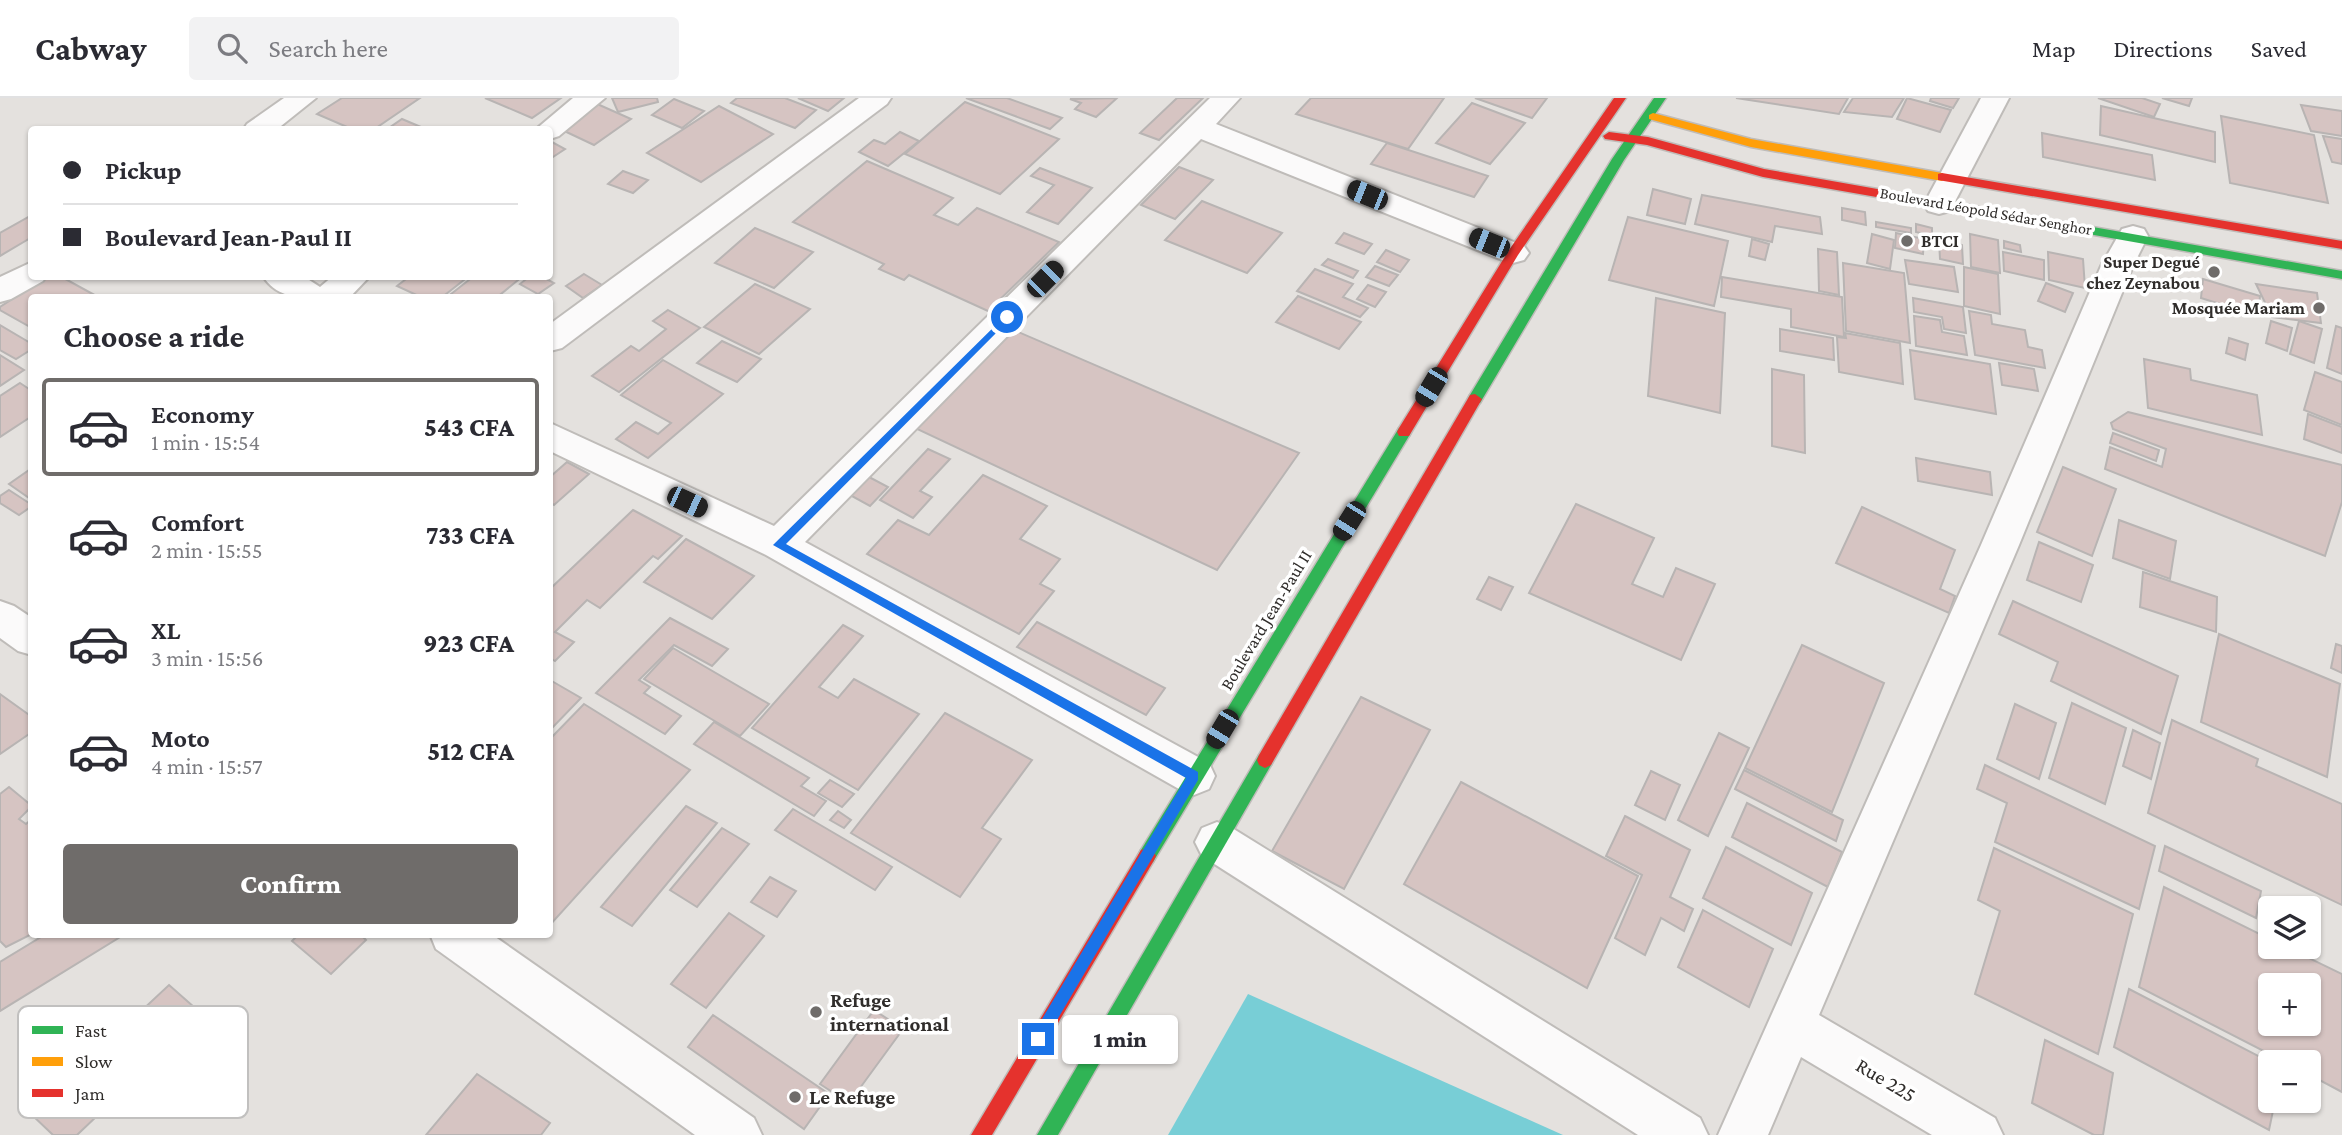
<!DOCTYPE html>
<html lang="en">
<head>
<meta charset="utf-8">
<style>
  :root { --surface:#fff; --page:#f2f2f3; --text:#2b2b33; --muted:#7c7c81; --line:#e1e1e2; --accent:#6f6c6a }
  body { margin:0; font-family:"Crimson Pro",serif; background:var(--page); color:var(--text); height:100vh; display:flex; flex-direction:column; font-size:26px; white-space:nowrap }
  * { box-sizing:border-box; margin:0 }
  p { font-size:23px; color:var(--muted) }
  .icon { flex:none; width:38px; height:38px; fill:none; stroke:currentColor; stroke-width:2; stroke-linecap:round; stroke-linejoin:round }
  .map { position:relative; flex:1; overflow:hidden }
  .panel { position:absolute; left:28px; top:196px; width:525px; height:644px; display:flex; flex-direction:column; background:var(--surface); border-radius:7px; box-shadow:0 2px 5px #0004 }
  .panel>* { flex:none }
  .hud { position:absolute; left:28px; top:28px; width:525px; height:154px; border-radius:7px; box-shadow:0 2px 5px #0004; display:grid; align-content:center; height:154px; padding:0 35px; background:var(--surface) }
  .tools { position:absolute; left:2258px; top:798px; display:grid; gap:14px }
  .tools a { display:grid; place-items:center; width:63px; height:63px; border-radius:7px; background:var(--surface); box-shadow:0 2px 5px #0004; font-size:35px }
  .end { position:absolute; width:32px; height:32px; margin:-16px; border:9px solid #1a73e8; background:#fff; box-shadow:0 0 0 4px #fff }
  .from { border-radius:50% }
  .bubble { position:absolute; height:49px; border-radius:7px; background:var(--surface); box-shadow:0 2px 5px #0004; font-size:23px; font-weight:800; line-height:49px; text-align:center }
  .car { position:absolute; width:21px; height:42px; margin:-21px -10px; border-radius:9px; box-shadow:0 0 5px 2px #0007; background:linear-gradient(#222 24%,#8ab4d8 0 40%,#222 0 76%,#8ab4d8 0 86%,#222 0) }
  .hud b { display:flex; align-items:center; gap:24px; height:66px; font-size:26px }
  .hud b+b { border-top:2px solid var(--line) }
  .hud i { width:18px; height:18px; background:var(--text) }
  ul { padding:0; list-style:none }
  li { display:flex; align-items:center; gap:21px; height:98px; margin:0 14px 10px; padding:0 21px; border:4px solid transparent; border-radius:7px }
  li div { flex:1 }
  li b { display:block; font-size:26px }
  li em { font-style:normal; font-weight:800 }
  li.selected { border-color:var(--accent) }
  li>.icon { width:63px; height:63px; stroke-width:1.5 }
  h2 { padding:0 35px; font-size:32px; line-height:84px }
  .primary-button { display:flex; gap:14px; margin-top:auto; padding:14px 35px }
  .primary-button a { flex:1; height:80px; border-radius:7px; background:var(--accent); color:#fff; font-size:28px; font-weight:800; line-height:80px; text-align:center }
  header { display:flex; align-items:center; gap:42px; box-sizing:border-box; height:98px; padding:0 35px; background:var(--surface); border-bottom:2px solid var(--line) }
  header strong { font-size:33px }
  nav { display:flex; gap:38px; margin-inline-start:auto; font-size:24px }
  .search { width:490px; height:63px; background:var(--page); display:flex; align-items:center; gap:18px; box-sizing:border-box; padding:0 24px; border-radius:7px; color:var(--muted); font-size:26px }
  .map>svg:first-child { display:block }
</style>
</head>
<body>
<header>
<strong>Cabway</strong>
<div class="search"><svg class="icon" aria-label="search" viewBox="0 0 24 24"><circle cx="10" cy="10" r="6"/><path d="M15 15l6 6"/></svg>Search here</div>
<nav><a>Map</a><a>Directions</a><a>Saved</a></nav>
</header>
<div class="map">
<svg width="2342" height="1037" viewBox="0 0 2342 1037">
  <rect width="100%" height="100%" fill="#e4e1de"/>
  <polygon fill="#78ced6" points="1248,896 1563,1037 1168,1037"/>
  <g fill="#d6c4c2" stroke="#b8b4b3" stroke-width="2" fill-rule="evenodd">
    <polygon points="342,0 420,0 373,32 354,32 317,16"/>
    <polygon points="485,0 561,0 532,20"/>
    <polygon points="612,0 657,0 658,4 618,14"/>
    <polygon points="737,0 785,0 816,12 795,30 731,5"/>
    <polygon points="798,0 844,0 828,13"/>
    <polygon points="966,0 1007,0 1062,20 1050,31"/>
    <polygon points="1117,0 1096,19 1075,11 1081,5 1070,1"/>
    <polygon points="1177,0 1203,0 1159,42 1140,35"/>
    <polygon points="1311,0 1444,0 1408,51 1296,16"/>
    <polygon points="1475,0 1547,0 1532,20"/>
    <polygon points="1736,0 1848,0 1839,16"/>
    <polygon points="1853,0 1904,0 1892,19 1844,14"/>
    <polygon points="1907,0 1951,12 1940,34 1897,21"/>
    <polygon points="1931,0 1959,0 1953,10 1930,3"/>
    <polygon points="2098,0 2142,0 2160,6 2154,19"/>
    <polygon points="2162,0 2192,0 2189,8"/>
    <polygon points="674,1 704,13 682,30 652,17"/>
    <polygon points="965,4 1059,41 1000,96 905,56"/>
    <polygon points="595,5 631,21 594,47 558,30"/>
    <polygon points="1472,5 1525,25 1490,66 1436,45"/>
    <polygon points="2301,7 2342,13 2342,38 2311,33"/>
    <polygon points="719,8 773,36 701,84 647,55"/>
    <polygon points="2101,8 2215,34 2215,64 2100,37"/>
    <polygon points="2221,18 2314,37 2328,105 2230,85"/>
    <polygon points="402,21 428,32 386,32"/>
    <polygon points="900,34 919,43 888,68 859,54 874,42 885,46"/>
    <polygon points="2042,35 2152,57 2155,82 2043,59"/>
    <polygon points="2323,38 2342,41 2342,66 2332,64"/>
    <polygon points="550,43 565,51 550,61"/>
    <polygon points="1387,45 1488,78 1474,99 1371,66"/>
    <polygon points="867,63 953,100 934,117 958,127 977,110 1059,144 988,213 909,177 904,182 879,171 884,166 793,124"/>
    <polygon points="1179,69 1213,82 1175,121 1141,107"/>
    <polygon points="1040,70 1092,90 1058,126 1027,114 1054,87 1031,78"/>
    <polygon points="623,73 648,82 633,95 608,86"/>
    <polygon points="1653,91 1691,101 1685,126 1647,117"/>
    <polygon points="1702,97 1820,119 1822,136 1775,128 1772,144 1695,126"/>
    <polygon points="1202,103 1282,135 1247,175 1165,142"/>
    <polygon points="1842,110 1865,114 1866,127 1842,122"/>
    <polygon points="32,117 32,139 0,158 0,135"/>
    <polygon points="1628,119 1728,143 1714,208 1609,182"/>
    <polygon points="1876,124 1911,130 1911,135 1876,129"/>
    <polygon points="1916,126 1932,130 1932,138 1916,134"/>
    <polygon points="755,130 813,154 774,190 715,165"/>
    <polygon points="1344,135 1372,146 1364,156 1336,145"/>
    <polygon points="1896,135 1924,141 1923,156 1895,150"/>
    <polygon points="1872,136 1894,142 1890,171 1867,165"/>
    <polygon points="1970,136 1998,142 2000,175 1971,169"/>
    <polygon points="1752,141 1769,146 1765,162 1749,158"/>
    <polygon points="1939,142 1962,147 1963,166 1940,161"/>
    <polygon points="2004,143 2020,147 2021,154 2004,150"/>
    <polygon points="1818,151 1837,154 1839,197 1819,193"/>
    <polygon points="1386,152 1409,162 1400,174 1377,164"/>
    <polygon points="2003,154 2044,162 2044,182 2004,173"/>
    <polygon points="2048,154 2083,161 2085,190 2049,182"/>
    <polygon points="1328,161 1358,173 1353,180 1322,167"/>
    <polygon points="1905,162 1954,169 1958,194 1909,186"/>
    <polygon points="1843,165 1904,175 1910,245 1846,233"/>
    <polygon points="1375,168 1398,177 1389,188 1366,179"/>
    <polygon points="1964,169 1998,176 2000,216 1964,208"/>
    <polygon points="1315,171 1353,186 1343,199 1368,210 1360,219 1297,193"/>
    <polygon points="584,176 602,187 583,200 566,188"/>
    <polygon points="48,178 60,178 100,200 32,200 32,230 0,212 0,209"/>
    <polygon points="410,178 469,178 441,200 423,200 397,188"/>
    <polygon points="474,178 523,178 496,200 446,200"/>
    <polygon points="530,178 541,178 554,185 538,196 520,186"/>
    <polygon points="1722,179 1842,199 1844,239 1791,229 1791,211 1721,199"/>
    <polygon points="2203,181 2260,198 2258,218 2201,200"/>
    <polygon points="2046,185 2073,195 2065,214 2038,203"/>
    <polygon points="755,186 810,211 759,256 704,229"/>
    <polygon points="2256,186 2317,195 2321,225 2272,219"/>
    <polygon points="1368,187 1386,194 1375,209 1357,201"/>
    <polygon points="1298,198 1361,224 1339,251 1276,224"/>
    <polygon points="1656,200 1725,215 1720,315 1648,298"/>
    <polygon points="1913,200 1963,209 1966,235 1944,231 1942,219 1914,214"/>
    <polygon points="668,212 700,230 619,294 592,278 631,248 639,253 666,231 653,223"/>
    <polygon points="1969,213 1991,217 1992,226 2025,232 2028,249 2042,252 2045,270 1975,257"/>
    <polygon points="1914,218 1940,222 1942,234 1964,238 1967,257 1916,248"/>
    <polygon points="2271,223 2292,230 2287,253 2266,245"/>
    <polygon points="2299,223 2322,231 2314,265 2290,256"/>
    <polygon points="0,227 32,246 32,251 16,261 0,252"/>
    <polygon points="2336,228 2342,230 2342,276 2327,270"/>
    <polygon points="1009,230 1299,355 1217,472 915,330"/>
    <polygon points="1780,231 1833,240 1834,262 1780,253"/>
    <polygon points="1845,235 1900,245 1903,286 1839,274 1837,239 1846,240"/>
    <polygon points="2229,240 2248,246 2245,262 2226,255"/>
    <polygon points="722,243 761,261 737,284 697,265"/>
    <polygon points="1910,252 1990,266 1996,316 1915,301"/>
    <polygon points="0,257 24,272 0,288"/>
    <polygon points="2144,261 2190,271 2191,282 2257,297 2262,337 2148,310"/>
    <polygon points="663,262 723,296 648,360 616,341 636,324 658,336 671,325 621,297"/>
    <polygon points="1999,265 2034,271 2038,293 2002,287"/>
    <polygon points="1772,271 1804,277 1805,355 1772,348"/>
    <polygon points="2315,274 2342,284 2342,327 2304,312"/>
    <polygon points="20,285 32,293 32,318 0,339 0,298"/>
    <polygon points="2128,314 2342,367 2342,404 2325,458 2105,371 2110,349 2162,369 2166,351 2113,331 2111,325"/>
    <polygon points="2308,316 2342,329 2342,355 2304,341"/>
    <polygon points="2113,335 2159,352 2156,363 2110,345"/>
    <polygon points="928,351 950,361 920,393 932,399 913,420 880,402"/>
    <polygon points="1916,360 1990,374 1992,397 1918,383"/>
    <polygon points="567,364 589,376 554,407 550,404 550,379"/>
    <polygon points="2063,369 2116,391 2092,458 2037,434"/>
    <polygon points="32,370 32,402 9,386"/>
    <polygon points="983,377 1047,408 1020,441 1060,461 1040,486 1054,493 1019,536 867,456 898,422 929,437"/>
    <polygon points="869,379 888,389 870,408 850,397"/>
    <polygon points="9,392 32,407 32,408 19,417 0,405 0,398"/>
    <polygon points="1576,406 1654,440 1632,486 1663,499 1676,470 1715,486 1681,562 1529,495"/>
    <polygon points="1862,409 1955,452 1940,491 1955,498 1949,515 1836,465"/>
    <polygon points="633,412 682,438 658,461 653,458 600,510 587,502 555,534 574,544 555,563 550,560 550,491"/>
    <polygon points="2119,422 2176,443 2170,481 2113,460"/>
    <polygon points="686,441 754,478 712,521 644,484"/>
    <polygon points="2039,444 2093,467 2081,504 2027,482"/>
    <polygon points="2143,474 2217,499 2216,534 2140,509"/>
    <polygon points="1489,479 1513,489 1501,512 1477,501"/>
    <polygon points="2013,503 2178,578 2161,636 2051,583 2058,564 1999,536"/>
    <polygon points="670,520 728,551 712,568 674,547 639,582 650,589 644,595 681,618 665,636 596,595"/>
    <polygon points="1037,524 1165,590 1146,617 1017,549"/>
    <polygon points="843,527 863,538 819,589 838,600 854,581 919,616 858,692 752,630"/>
    <polygon points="2219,536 2340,586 2327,679 2201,624"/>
    <polygon points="2336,546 2342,548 2342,575 2331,570"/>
    <polygon points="1802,547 1884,585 1832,714 1745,670"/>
    <polygon points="673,550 769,606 740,638 644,581"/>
    <polygon points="550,582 581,600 553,629 550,627"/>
    <polygon points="0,596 32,619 32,634 0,656"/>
    <polygon points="1361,599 1430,632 1344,791 1272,753"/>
    <polygon points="2072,605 2126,630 2105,706 2049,680"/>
    <polygon points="584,606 690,672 550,827 550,641"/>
    <polygon points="2015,606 2056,625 2039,681 1997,661"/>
    <polygon points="945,615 1032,662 982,730 1001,741 960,799 851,735"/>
    <polygon points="2172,622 2258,661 2256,668 2342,706 2342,807 2148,715"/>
    <polygon points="714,624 809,680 801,688 826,703 814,718 694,646"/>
    <polygon points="2133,632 2160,645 2151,681 2123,668"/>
    <polygon points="1719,635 1749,650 1708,738 1678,722"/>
    <polygon points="1985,667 2155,748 2139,811 1995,744 2007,705 1977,691"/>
    <polygon points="1744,672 1843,722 1836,743 1735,691"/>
    <polygon points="1651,673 1680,687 1665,722 1635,707"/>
    <polygon points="830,682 854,696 842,709 818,695"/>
    <polygon points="1461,684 1638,778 1587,890 1404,786"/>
    <polygon points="9,689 32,708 19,721 26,726 32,721 32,836 6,849 0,843 0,696"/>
    <polygon points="1747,705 1842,754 1828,789 1732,739"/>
    <polygon points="686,708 717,725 632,828 601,809"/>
    <polygon points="793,711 892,769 875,792 775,732"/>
    <polygon points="838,713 851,722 844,730 830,722"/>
    <polygon points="1625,718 1690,752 1670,799 1693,811 1684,833 1661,820 1645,857 1615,840 1642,777 1606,758"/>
    <polygon points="722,730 749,746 697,809 670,792"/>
    <polygon points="2165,748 2261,793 2256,820 2159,773"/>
    <polygon points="1726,749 1812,795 1791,847 1703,800"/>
    <polygon points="1994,750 2133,816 2098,956 1975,896 2000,813 1978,802"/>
    <polygon points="770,779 796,793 777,819 751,804"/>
    <path d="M2164 789 2270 841V849H2286L2342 876V994L2308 976V964H2285L2139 889ZM2270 887H2308V926H2270Z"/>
    <polygon points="1703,812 1773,851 1749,909 1678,869"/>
    <polygon points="729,815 764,838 706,910 671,886"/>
    <polygon points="46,836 125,836 0,913 0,864"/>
    <polygon points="299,836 360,836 366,842 331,876 292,843"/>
    <polygon points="169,887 203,917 77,1037 53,1037 31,1016"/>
    <polygon points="2129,891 2270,964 2270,1003 2275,1003 2269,1032 2114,949"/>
    <polygon points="874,912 903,931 849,1005 820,986"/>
    <polygon points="713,917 829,996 804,1031 688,949"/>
    <polygon points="2045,942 2113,975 2103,1037 2094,1037 2032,1005"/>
    <polygon points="477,976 550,1025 541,1037 426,1037"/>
  </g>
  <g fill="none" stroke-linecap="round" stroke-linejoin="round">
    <defs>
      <g id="street">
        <polygon points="284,0 316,0 276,32 243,32 247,26"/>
        <polygon points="573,0 605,0 559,38 550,41 550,32 535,32"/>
        <polygon points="859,0 891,0 887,6 562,250 550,253 550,226"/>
        <polygon points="1210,0 1240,0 1216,26 1524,148 1529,155 1524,162 1513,165 1502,162 1201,41 805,444 1209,665 1215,678 1209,691 1194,697 1179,691 766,457 550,353 550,325 774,428"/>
        <polygon points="1981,0 2009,0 1950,113 1939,116 1928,113 1924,106"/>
        <polygon points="2133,128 2144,131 2148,138 2133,168 2019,447 1819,917 1995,1020 2003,1037 1932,1037 1801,959 1768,1037 1718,1037 1981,447 2101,168 2122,131"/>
        <polygon points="32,164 32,178 46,178 43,183 11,201 0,204 0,179"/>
        <path d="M263 178H303L320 189 333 178H370L349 200C320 200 280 207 263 178Z"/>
        <polygon points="0,503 14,508 32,520 32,557 18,553 0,540"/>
        <polygon points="1217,724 1232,730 1700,1020 1708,1037 1638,1037 1202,758 1195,744 1202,730"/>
        <polygon points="430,836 491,836 754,1020 762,1037 695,1037 436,851"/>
      </g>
      <g id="fast">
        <polygon points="1654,0 1666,0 1624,62 1480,305 1470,305 1468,301 1470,297 1612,61"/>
        <polygon points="2025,117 2342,173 2342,181 2021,124 2021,118"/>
        <polygon points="1404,329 1409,330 1411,334 1409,338 1153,764 1147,766 1141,764 1138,758 1141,752 1399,330"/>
        <polygon points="1265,654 1271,657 1273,662 1271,667 1058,1037 1037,1037 1259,657"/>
      </g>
      <polygon id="slow" points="1653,15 1751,41 1942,75 1948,79 1942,83 1751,49 1649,21 1649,17"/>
      <g id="jam">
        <polygon points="1614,0 1626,0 1518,157 1409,338 1399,338 1397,334 1399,330 1509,152"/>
        <polygon points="1609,34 1648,39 1764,71 2025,117 2031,121 2025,125 1763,79 1647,47 1605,41 1603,38"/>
        <polygon points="1942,75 2342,143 2342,151 1938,82 1938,76"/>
        <polygon points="1475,296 1482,301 1271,667 1265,670 1259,667 1257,662 1259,657 1470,297"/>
        <polygon points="1147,750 1153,752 1156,758 1153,764 992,1037 971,1037 1141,752"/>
      </g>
    </defs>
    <use href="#street" stroke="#bfbcb9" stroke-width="4"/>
    <use href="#fast" stroke="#bfbcb9" stroke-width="3"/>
    <use href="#slow" stroke="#bfbcb9" stroke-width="3"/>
    <use href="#jam" stroke="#bfbcb9" stroke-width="3"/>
    <use href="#street" fill="#fbfafa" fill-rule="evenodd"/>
    <use href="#fast" fill="#30b455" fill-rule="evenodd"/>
    <use href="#slow" fill="#ff9f0a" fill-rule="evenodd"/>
    <use href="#jam" fill="#e5322d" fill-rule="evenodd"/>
  </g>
  <polygon fill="#1a73e8" points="1007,216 1012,219 1010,221 786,446 1198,674 1198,682 1043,946 1038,948 1033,946 1033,936 1186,680 773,447"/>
  <g fill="#6f6c6a" stroke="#fff" stroke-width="2.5">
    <circle cx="1907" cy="143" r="7"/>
    <circle cx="2214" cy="174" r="7"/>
    <circle cx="2319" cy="210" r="7"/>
    <circle cx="816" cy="914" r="7"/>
    <circle cx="795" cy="999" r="7"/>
  </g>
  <g text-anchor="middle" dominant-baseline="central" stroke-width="7" stroke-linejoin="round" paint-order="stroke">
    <g font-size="16" fill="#302d2b" stroke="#fff">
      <text transform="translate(1986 113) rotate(10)">Boulevard Léopold Sédar Senghor</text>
    </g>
    <g font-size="18" font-weight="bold" fill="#302d2b" stroke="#fff" text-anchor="end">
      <text x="1921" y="143" text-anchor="start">BTCI</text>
      <text x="2200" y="164">Super Degué<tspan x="2200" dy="21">chez Zeynabou</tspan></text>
      <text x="2305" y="210">Mosquée Mariam</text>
    </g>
    <g font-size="18" fill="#302d2b" stroke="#fff">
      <text transform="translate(1266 522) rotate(-59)">Boulevard Jean-Paul II</text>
    </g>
    <g font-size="21" font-weight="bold" fill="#302d2b" stroke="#fff" text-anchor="start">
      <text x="830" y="902">Refuge<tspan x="830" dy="24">international</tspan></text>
      <text x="809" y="999">Le Refuge</text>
    </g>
    <g font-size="21" fill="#302d2b" stroke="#fff">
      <text transform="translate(1886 982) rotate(31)">Rue 225</text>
    </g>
  </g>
  <rect x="18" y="908" width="230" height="112" rx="10" fill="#fff" stroke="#c1c0bf" stroke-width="2"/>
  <rect x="32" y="928" width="31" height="8" fill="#30b455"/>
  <rect x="32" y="959" width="31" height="9" fill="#ff9f0a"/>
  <rect x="32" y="991" width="31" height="8" fill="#e5322d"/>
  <g font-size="19" fill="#302d2b">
    <text x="75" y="939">Fast</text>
    <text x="75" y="970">Slow</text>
    <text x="75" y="1002">Jam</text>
  </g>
</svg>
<div class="tools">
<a><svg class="icon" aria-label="layers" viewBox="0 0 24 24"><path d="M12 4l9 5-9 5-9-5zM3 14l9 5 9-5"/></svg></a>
<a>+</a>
<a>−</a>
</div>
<i class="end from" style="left:1007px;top:219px"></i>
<i class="end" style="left:1038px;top:941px"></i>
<div class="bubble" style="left:1062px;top:917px;width:116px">1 min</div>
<i class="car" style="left:1367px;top:97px;rotate:292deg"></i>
<i class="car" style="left:1489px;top:145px;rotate:292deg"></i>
<i class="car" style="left:1045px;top:181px;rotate:45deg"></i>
<i class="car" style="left:1431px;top:289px;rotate:211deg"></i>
<i class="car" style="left:687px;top:404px;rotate:115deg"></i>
<i class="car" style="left:1349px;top:423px;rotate:212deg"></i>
<i class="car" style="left:1222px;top:631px;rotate:211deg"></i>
<div class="hud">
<b><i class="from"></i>Pickup</b>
<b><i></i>Boulevard Jean-Paul II</b>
</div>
<section class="panel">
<h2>Choose a ride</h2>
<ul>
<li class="selected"><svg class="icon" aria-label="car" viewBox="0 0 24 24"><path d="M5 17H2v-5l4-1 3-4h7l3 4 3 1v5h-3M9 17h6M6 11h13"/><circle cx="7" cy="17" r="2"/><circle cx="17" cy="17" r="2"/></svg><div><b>Economy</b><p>1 min · 15:54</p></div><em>543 CFA</em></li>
<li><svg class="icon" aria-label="car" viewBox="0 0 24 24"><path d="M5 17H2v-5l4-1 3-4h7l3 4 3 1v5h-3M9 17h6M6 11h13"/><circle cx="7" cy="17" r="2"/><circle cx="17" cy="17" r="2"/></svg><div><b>Comfort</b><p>2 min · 15:55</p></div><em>733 CFA</em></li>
<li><svg class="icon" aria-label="car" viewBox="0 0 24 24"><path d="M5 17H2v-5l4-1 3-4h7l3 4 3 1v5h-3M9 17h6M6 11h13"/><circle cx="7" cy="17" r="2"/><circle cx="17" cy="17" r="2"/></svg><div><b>XL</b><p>3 min · 15:56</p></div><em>923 CFA</em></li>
<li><svg class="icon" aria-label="car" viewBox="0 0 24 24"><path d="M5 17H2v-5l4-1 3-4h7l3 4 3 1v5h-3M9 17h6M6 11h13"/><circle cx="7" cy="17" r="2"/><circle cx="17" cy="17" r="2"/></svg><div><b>Moto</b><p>4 min · 15:57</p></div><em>512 CFA</em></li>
</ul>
<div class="primary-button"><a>Confirm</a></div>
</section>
</div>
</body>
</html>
